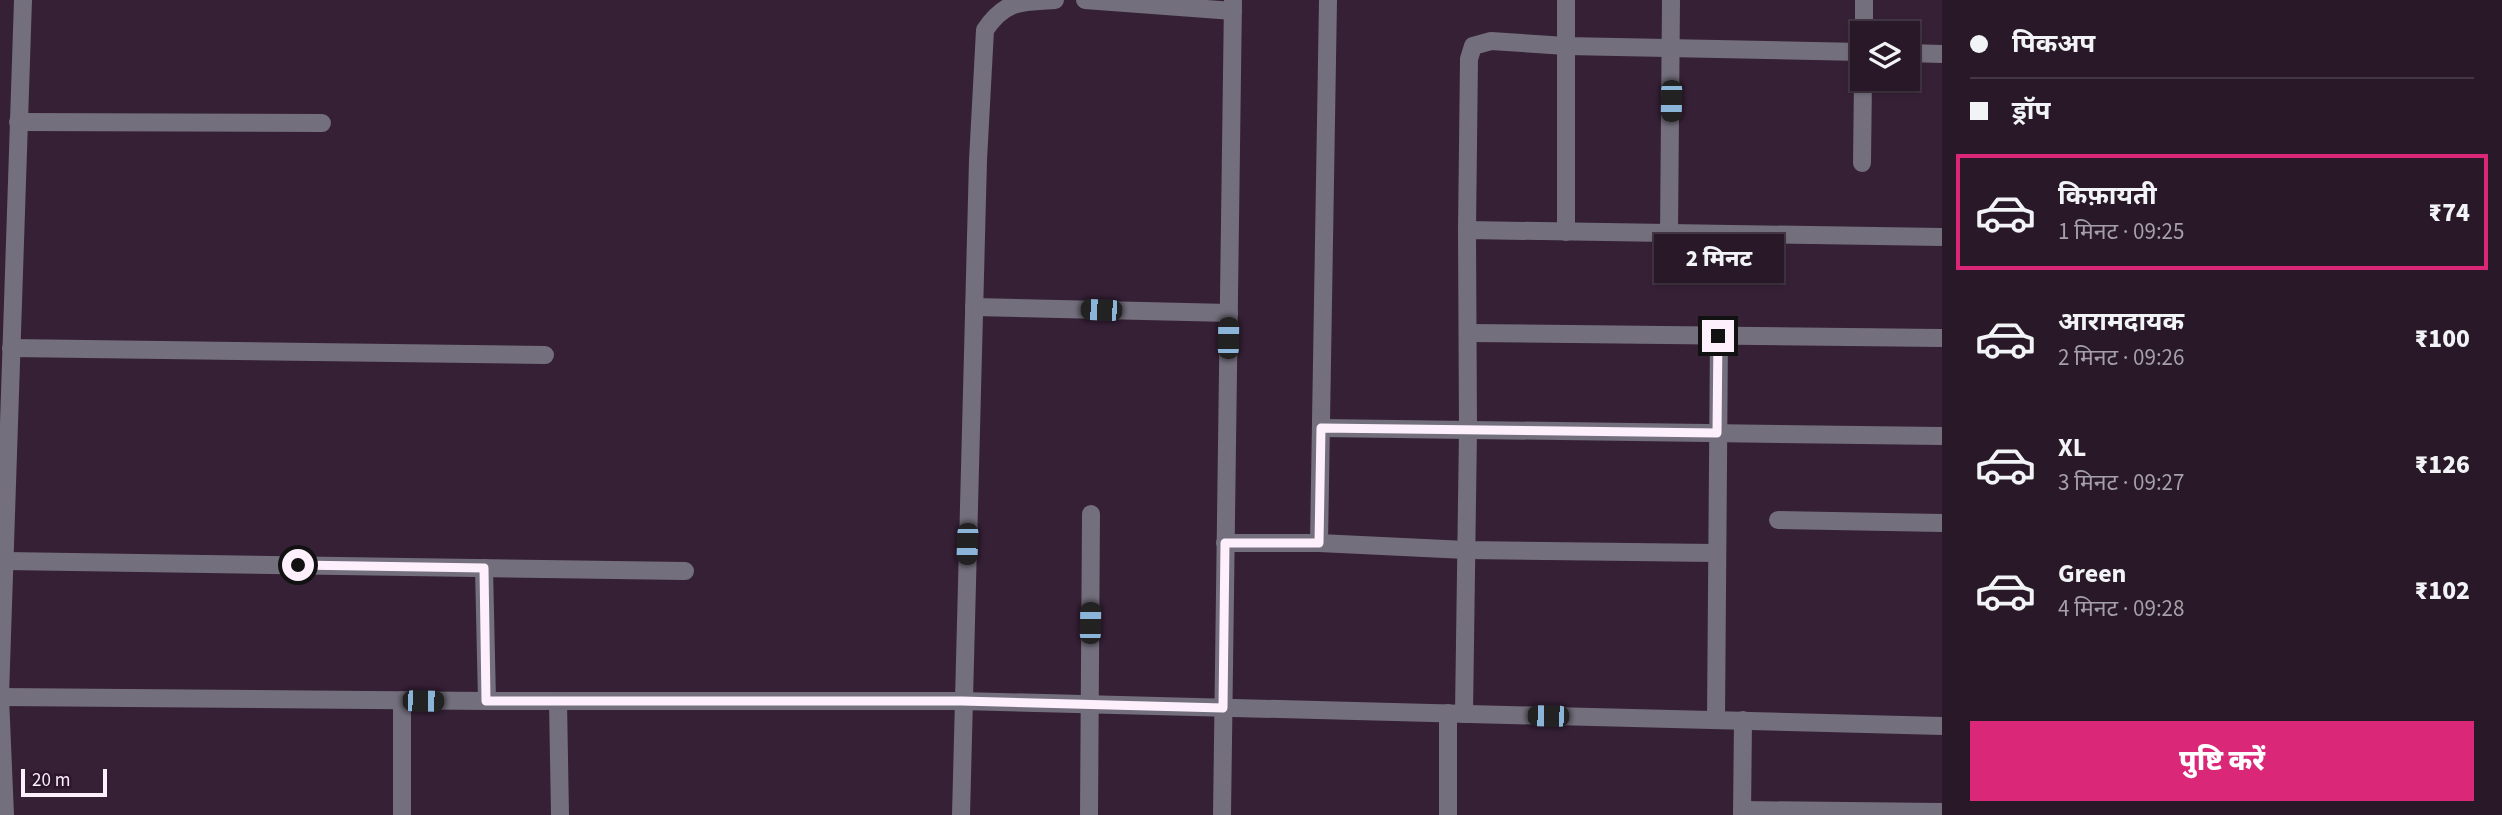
<!DOCTYPE html>
<html lang="hi">
<head>
<meta charset="utf-8">
<style>
  :root { --surface:#281828; --page:#302130; --text:#f1f3f6; --muted:#a5a0a8; --line:#443745; --accent:#db2777 }
  body { margin:0; font-family:"Source Sans 3","Noto Sans Devanagari",sans-serif; background:var(--page); color:var(--text); height:100vh; display:flex; flex-direction:column; font-size:26px; white-space:nowrap }
  * { box-sizing:border-box; margin:0 }
  p { font-size:23px; color:var(--muted) }
  .icon { flex:none; width:38px; height:38px; fill:none; stroke:currentColor; stroke-width:2; stroke-linecap:round; stroke-linejoin:round }
  .map { position:relative; flex:1; overflow:hidden }
  .sheet { display:flex; flex-direction:column; background:var(--surface); width:560px }
  .sheet>* { flex:none }
  .banner { display:grid; align-content:center; height:154px; padding:0 28px; background:var(--surface) }
  .fabs { position:absolute; left:1850px; top:21px; display:grid; gap:14px }
  .fabs a { display:grid; place-items:center; width:70px; height:70px; border-radius:0px; background:var(--surface); box-shadow:0 2px 5px #0004,0 0 0 2px var(--line); font-size:35px }
  .scale { position:absolute; left:21px; bottom:18px; width:86px; box-sizing:border-box; padding-left:7px; border:4px solid #feeffd; border-top:0; font-size:19px; line-height:24px; white-space:nowrap; color:#feeffd; -webkit-text-stroke:5px #2c162c; paint-order:stroke }
  .end { position:absolute; width:32px; height:32px; margin:-16px; border:9px solid #feeffd; background:#111; box-shadow:0 0 0 4px #111 }
  .from { border-radius:50% }
  .bubble { position:absolute; height:49px; border-radius:0px; background:var(--surface); box-shadow:0 2px 5px #0004,0 0 0 2px var(--line); font-size:23px; font-weight:800; line-height:49px; text-align:center }
  .car { position:absolute; width:21px; height:42px; margin:-21px -10px; border-radius:9px; box-shadow:0 0 5px 2px #0007; background:linear-gradient(#222 24%,#8ab4d8 0 40%,#222 0 76%,#8ab4d8 0 86%,#222 0) }
  .banner b { display:flex; align-items:center; gap:24px; height:66px; font-size:26px }
  .banner b+b { border-top:2px solid var(--line) }
  .banner i { width:18px; height:18px; background:var(--text) }
  ul { padding:0; list-style:none }
  li { display:flex; align-items:center; gap:21px; height:116px; margin:0 14px 10px; padding:0 14px; border:4px solid transparent; border-radius:0px }
  li div { flex:1 }
  li b { display:block; font-size:26px }
  li em { font-style:normal; font-weight:800 }
  li.selected { border-color:var(--accent) }
  li>.icon { width:63px; height:63px; stroke-width:1.5 }
  .action { display:flex; gap:14px; margin-top:auto; padding:14px 28px }
  .action a { flex:1; height:80px; border-radius:0px; background:var(--accent); color:#fff; font-size:28px; font-weight:800; line-height:80px; text-align:center }
  main { display:flex; flex:1; min-height:0 }
  .map>svg:first-child { display:block }
</style>
</head>
<body>
<main>
<div class="map">
<svg width="1942" height="815" viewBox="0 0 1942 815">
  <rect width="100%" height="100%" fill="#362036"/>
  <g fill="none" stroke-linecap="round" stroke-linejoin="round">
    <g stroke="#736f7d" stroke-width="18">
      <polyline points="1085,0 1233,11"/>
      <polyline points="1566,0 1566,232"/>
      <polyline points="1864,33 1864,0"/>
      <polyline points="1908,53 1942,54"/>
      <polyline points="18,122 322,123"/>
      <polyline points="1862,163 1863,79"/>
      <polyline points="1467,230 1469,59 1473,46 1491,41 1566,46 1862,52"/>
      <polyline points="1669,233 1942,237"/>
      <polyline points="974,307 1229,313"/>
      <polyline points="1468,333 1942,338"/>
      <polyline points="11,348 545,355"/>
      <polyline points="1321,428 1942,436"/>
      <polyline points="1778,520 1942,523"/>
      <polyline points="1225,543 1319,543 1466,550 1716,553"/>
      <polyline points="1319,543 1328,0"/>
      <polyline points="5,561 685,571"/>
      <polyline points="484,568 487,701"/>
      <polyline points="0,696 23,0"/>
      <polyline points="0,697 487,701 962,701 1942,726"/>
      <polyline points="0,697 5,815"/>
      <polyline points="402,700 402,815"/>
      <polyline points="558,701 560,815"/>
      <polyline points="1464,714 1468,430 1467,230 1669,233 1671,0"/>
      <polyline points="1716,720 1719,336"/>
      <polyline points="1742,810 1942,812"/>
      <path d="M961 815 978 160 985 30C1005 0 1021 2 1055 0"/>
      <polyline points="1089,815 1091,514"/>
      <polyline points="1222,815 1233,0"/>
      <polyline points="1448,815 1448,713"/>
      <polyline points="1742,815 1743,720"/>
    </g>
  </g>
  <g fill="none" stroke-linecap="round" stroke-linejoin="round">
    <polyline stroke="#feeffd" stroke-width="9" points="298,565 484,568 486,701 962,701 1223,708 1225,543 1319,543 1321,428 1717,433 1718,336"/>
  </g>
</svg>
<div class="fabs">
<a><svg class="icon" aria-label="layers" viewBox="0 0 24 24"><path d="M12 4l9 5-9 5-9-5zM3 14l9 5 9-5"/></svg></a>
</div>
<div class="scale">20 m</div>
<i class="end from" style="left:298px;top:565px"></i>
<i class="end" style="left:1718px;top:336px"></i>
<div class="bubble" style="left:1654px;top:234px;width:130px">2 मिनट</div>
<i class="car" style="left:1671px;top:101px;rotate:181deg"></i>
<i class="car" style="left:1101px;top:310px;rotate:272deg"></i>
<i class="car" style="left:1228px;top:338px;rotate:1deg"></i>
<i class="car" style="left:967px;top:544px;rotate:182deg"></i>
<i class="car" style="left:1090px;top:623px;rotate:1deg"></i>
<i class="car" style="left:423px;top:701px;rotate:91deg"></i>
<i class="car" style="left:1548px;top:716px;rotate:271deg"></i>
</div>
<section class="sheet">
<div class="banner">
<b><i class="from"></i>पिकअप</b>
<b><i></i>ड्रॉप</b>
</div>
<ul>
<li class="selected"><svg class="icon" aria-label="car" viewBox="0 0 24 24"><path d="M5 17H2v-5l4-1 3-4h7l3 4 3 1v5h-3M9 17h6M6 11h13"/><circle cx="7" cy="17" r="2"/><circle cx="17" cy="17" r="2"/></svg><div><b>किफ़ायती</b><p>1 मिनट · 09:25</p></div><em>₹74</em></li>
<li><svg class="icon" aria-label="car" viewBox="0 0 24 24"><path d="M5 17H2v-5l4-1 3-4h7l3 4 3 1v5h-3M9 17h6M6 11h13"/><circle cx="7" cy="17" r="2"/><circle cx="17" cy="17" r="2"/></svg><div><b>आरामदायक</b><p>2 मिनट · 09:26</p></div><em>₹100</em></li>
<li><svg class="icon" aria-label="car" viewBox="0 0 24 24"><path d="M5 17H2v-5l4-1 3-4h7l3 4 3 1v5h-3M9 17h6M6 11h13"/><circle cx="7" cy="17" r="2"/><circle cx="17" cy="17" r="2"/></svg><div><b>XL</b><p>3 मिनट · 09:27</p></div><em>₹126</em></li>
<li><svg class="icon" aria-label="car" viewBox="0 0 24 24"><path d="M5 17H2v-5l4-1 3-4h7l3 4 3 1v5h-3M9 17h6M6 11h13"/><circle cx="7" cy="17" r="2"/><circle cx="17" cy="17" r="2"/></svg><div><b>Green</b><p>4 मिनट · 09:28</p></div><em>₹102</em></li>
</ul>
<div class="action"><a>पुष्टि करें</a></div>
</section>
</main>
</body>
</html>
